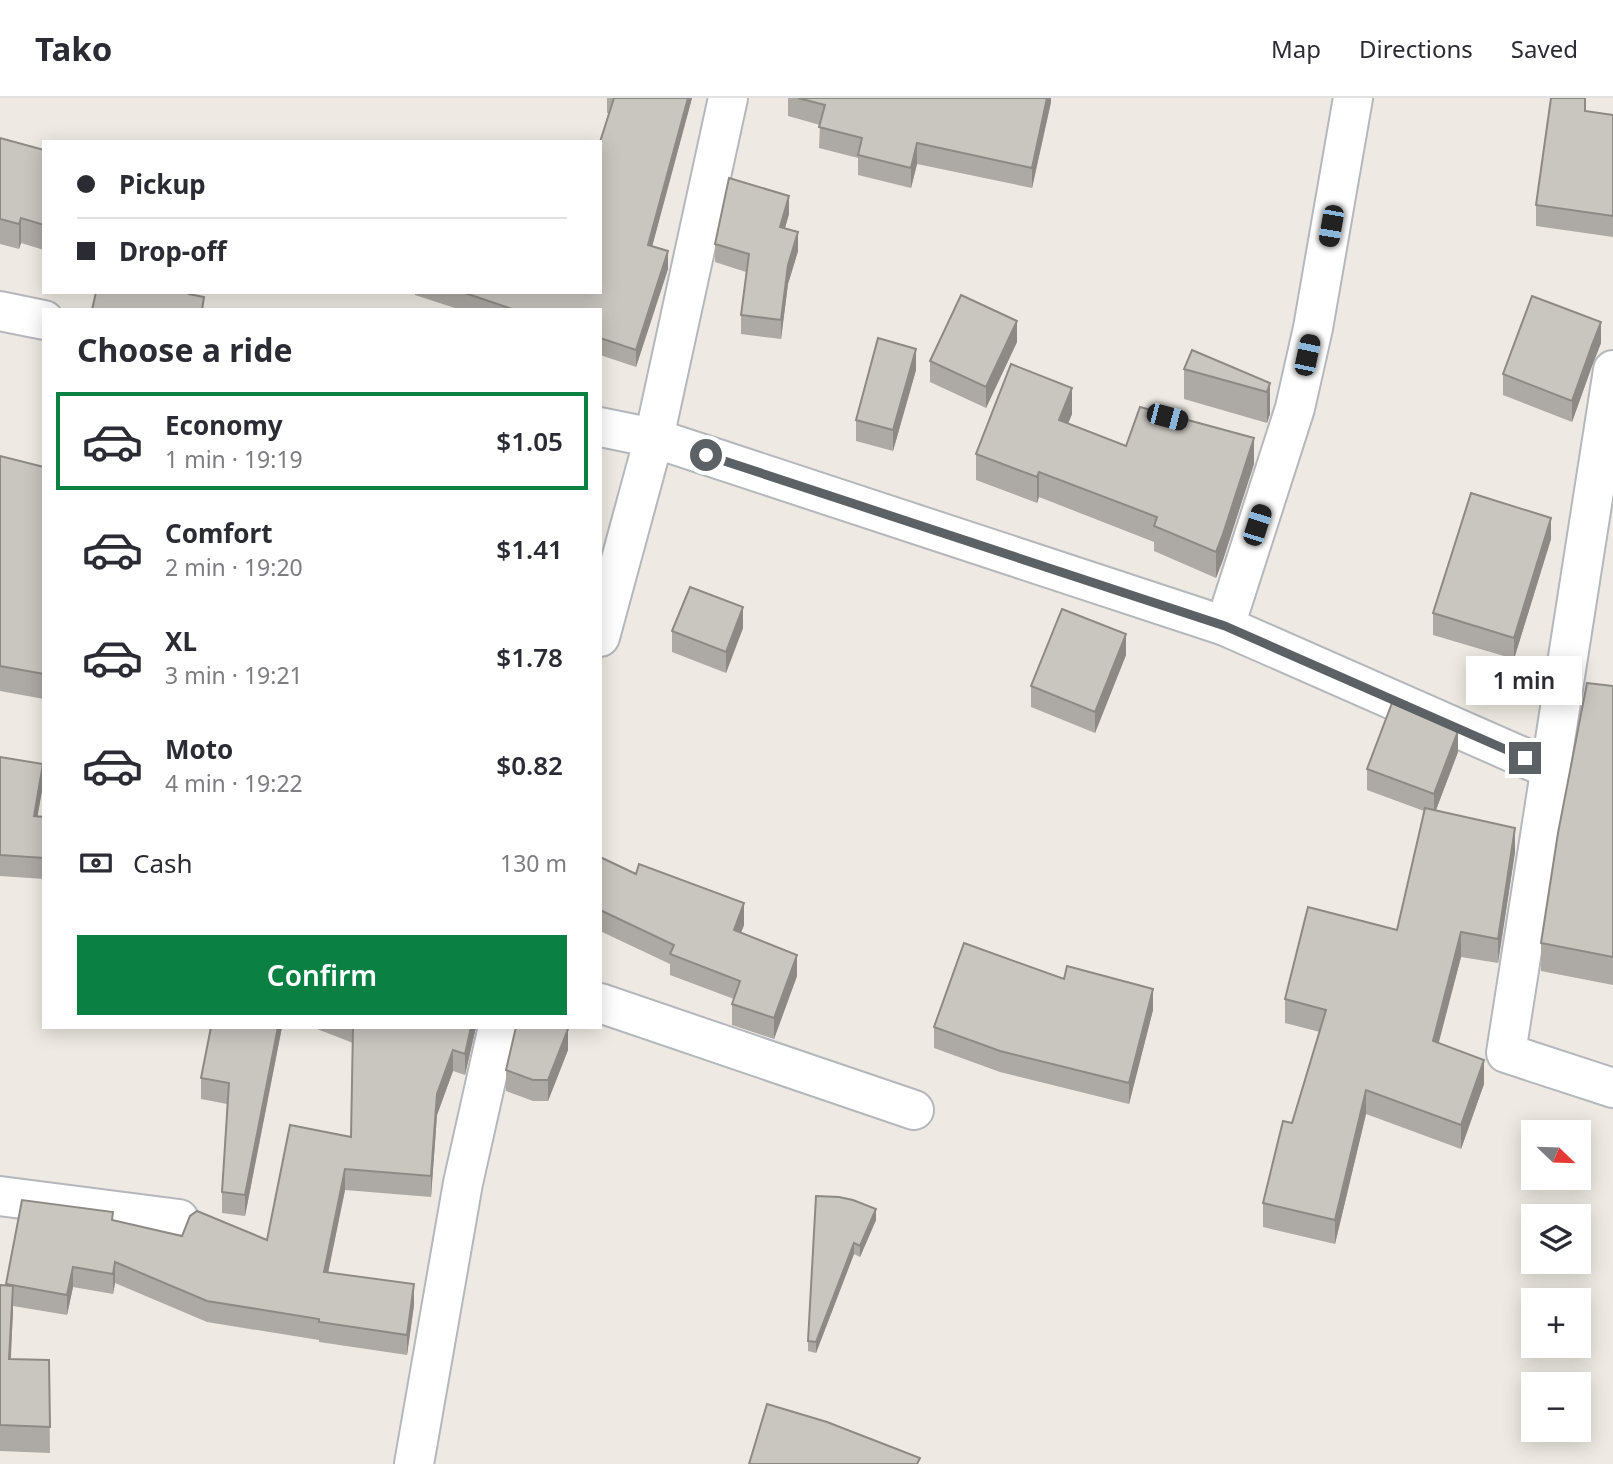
<!DOCTYPE html>
<html lang="en">
<head>
<meta charset="utf-8">
<style>
  :root { --surface:#fff; --page:#f7f7f7; --text:#2b2b33; --muted:#7c7c81; --line:#e1e1e2; --accent:#0b8043 }
  body { margin:0; font-family:"Noto Sans",sans-serif; background:var(--page); color:var(--text); height:100vh; display:flex; flex-direction:column; font-size:26px; white-space:nowrap }
  * { box-sizing:border-box; margin:0 }
  p { font-size:23px; color:var(--muted) }
  .icon { flex:none; width:38px; height:38px; fill:none; stroke:currentColor; stroke-width:2; stroke-linecap:round; stroke-linejoin:round }
  .map { position:relative; flex:1; overflow:hidden }
  .side { position:absolute; left:42px; top:210px; width:560px; height:721px; display:flex; flex-direction:column; background:var(--surface); border-radius:0px; box-shadow:0 4px 18px #0003 }
  .side>* { flex:none }
  .banner { position:absolute; left:42px; top:42px; width:560px; height:154px; border-radius:0px; box-shadow:0 4px 18px #0003; display:grid; align-content:center; height:154px; padding:0 35px; background:var(--surface) }
  .needle { width:46px; rotate:113deg }
  .controls { position:absolute; left:1521px; top:1022px; display:grid; gap:14px }
  .controls a { display:grid; place-items:center; width:70px; height:70px; border-radius:0px; background:var(--surface); box-shadow:0 4px 18px #0003; font-size:35px }
  .end { position:absolute; width:32px; height:32px; margin:-16px; border:9px solid #5b6164; background:#fff; box-shadow:0 0 0 4px #fff }
  .from { border-radius:50% }
  .bubble { position:absolute; height:49px; border-radius:0px; background:var(--surface); box-shadow:0 4px 18px #0003; font-size:23px; font-weight:600; line-height:49px; text-align:center }
  .car { position:absolute; width:21px; height:42px; margin:-21px -10px; border-radius:9px; box-shadow:0 0 5px 2px #0007; background:linear-gradient(#222 24%,#8ab4d8 0 40%,#222 0 76%,#8ab4d8 0 86%,#222 0) }
  .banner b { display:flex; align-items:center; gap:24px; height:66px; font-size:26px }
  .banner b+b { border-top:2px solid var(--line) }
  .banner i { width:18px; height:18px; background:var(--text) }
  ul { padding:0; list-style:none }
  li { display:flex; align-items:center; gap:21px; height:98px; margin:0 14px 10px; padding:0 21px; border:4px solid transparent; border-radius:0px }
  li div { flex:1 }
  li b { display:block; font-size:26px }
  li em { font-style:normal; font-weight:600 }
  li.active { border-color:var(--accent) }
  li>.icon { width:63px; height:63px; stroke-width:1.5 }
  h2 { padding:0 35px; font-size:32px; line-height:84px }
  .pay { display:flex; align-items:center; gap:18px; height:77px; padding:0 35px; font-size:26px }
  .pay p { margin-inline-start:auto }
  .action { display:flex; gap:14px; margin-top:auto; padding:14px 35px }
  .action a { flex:1; height:80px; border-radius:0px; background:var(--accent); color:#fff; font-size:28px; font-weight:600; line-height:80px; text-align:center }
  header { display:flex; align-items:center; gap:42px; box-sizing:border-box; height:98px; padding:0 35px; background:var(--surface); border-bottom:2px solid var(--line) }
  header strong { font-size:33px }
  nav { display:flex; gap:38px; margin-inline-start:auto; font-size:24px }
  .map>svg:first-child { display:block }
</style>
</head>
<body>
<header>
<strong>Tako</strong>
<nav><a>Map</a><a>Directions</a><a>Saved</a></nav>
</header>
<div class="map">
<svg width="1613" height="1366" viewBox="0 0 1613 1366">
  <rect width="100%" height="100%" fill="#eeeae3"/>
  <g fill="none" stroke-linecap="round" stroke-linejoin="round">
    <defs>
      <g id="minor">
        <polyline points="0,213 44,222"/>
        <polyline points="1613,272 1506,955 1613,990"/>
        <polyline points="600,329 654,340 1225,528 1550,671"/>
        <polyline points="1225,528 1295,310 1313,230 1353,0"/>
        <polyline points="600,539 654,340 728,0"/>
        <polyline points="600,905 914,1012"/>
        <polyline points="0,1098 179,1121"/>
        <polyline points="414,1366 463,1085 498,929"/>
      </g>
    </defs>
    <use href="#minor" stroke="#b4b7bb" stroke-width="42"/>
    <use href="#minor" stroke="#fff" stroke-width="38"/>
  </g>
  <g fill="#ada9a4">
    <polygon points="607,0 692,0 652,148 668,171 636,269 600,257 600,212 461,212 415,197 415,194 600,194 610,16 607,15"/>
    <polygon points="788,0 1051,0 1051,4 1032,90 917,66 911,90 858,77 858,60 819,50 820,27 788,18"/>
    <polygon points="1551,0 1586,0 1586,13 1613,17 1613,139 1536,128 1536,107"/>
    <polygon points="0,40 44,52 44,152 21,145 19,151 0,146"/>
    <polygon points="789,116 785,130 798,153 788,186 781,241 741,236 741,217 746,174 715,164 715,146"/>
    <polygon points="1017,244 986,310 930,284 930,263"/>
    <polygon points="1601,245 1592,268 1572,324 1503,297 1503,276"/>
    <polygon points="1184,271 1270,285 1270,316 1267,325 1184,301"/>
    <polygon points="916,272 893,353 856,343 856,322"/>
    <polygon points="1072,316 1068,325 1126,348 1254,366 1223,462 1216,480 1154,453 1154,444 1039,399 1037,405 976,382 976,356"/>
    <polygon points="0,358 44,369 44,601 0,593"/>
    <polygon points="1551,441 1514,561 1433,537 1433,515"/>
    <polygon points="743,530 726,575 672,554 672,533"/>
    <polygon points="1126,557 1095,635 1031,609 1031,588"/>
    <polygon points="1613,588 1613,887 1541,873 1541,845"/>
    <polygon points="1458,654 1436,712 1515,754 1498,865 1461,859 1438,945 1484,986 1461,1051 1366,1016 1335,1146 1263,1129 1263,1105 1292,1025 1320,934 1285,925 1285,901 1397,832 1424,713 1367,692 1367,671"/>
    <polygon points="0,659 43,687 37,718 44,719 44,781 0,778"/>
    <polygon points="600,759 744,827 741,834 797,878 774,941 732,927 732,906 734,901 670,877 670,866 600,833"/>
    <polygon points="1153,912 1129,1006 1000,974 934,950 934,929"/>
    <polygon points="282,929 245,1118 222,1115 222,1094 227,1006 201,1001 201,980"/>
    <polygon points="312,929 476,929 465,977 453,973 437,1017 431,1099 345,1092 328,1174 414,1207 407,1257 319,1244 319,1242 207,1224 115,1185 113,1196 73,1189 67,1217 13,1208 11,1261 49,1262 50,1355 0,1353 0,1187 6,1188 22,1102 182,1138 267,1142 351,1039 353,945"/>
    <polygon points="568,952 548,1003 533,1003 506,993 506,972"/>
    <polygon points="816,1098 876,1122 860,1159 854,1156 816,1255 808,1253 808,1243"/>
  </g>
  <g fill="#8d8a86">
    <polygon points="688,0 692,0 648,164 648,147"/>
    <polygon points="1047,0 1051,0 1051,4 1032,90 1032,70"/>
    <polygon points="917,45 917,66 911,90 911,70"/>
    <polygon points="789,98 789,116 780,147 780,129"/>
    <polygon points="21,120 21,145 19,151 19,126"/>
    <polygon points="798,134 798,153 788,186 781,241 781,222 788,167"/>
    <polygon points="668,153 668,171 636,269 636,252"/>
    <polygon points="1017,223 1017,244 986,310 986,289"/>
    <polygon points="1601,224 1601,245 1592,268 1572,324 1572,303 1592,247"/>
    <polygon points="916,251 916,272 893,353 893,332"/>
    <polygon points="1270,285 1270,316 1267,325 1267,294"/>
    <polygon points="1072,290 1072,316 1059,348 1059,322"/>
    <polygon points="1254,340 1254,366 1223,462 1216,480 1216,454"/>
    <polygon points="1039,374 1039,399 1037,405 1037,379"/>
    <polygon points="1551,420 1551,441 1514,561 1514,540"/>
    <polygon points="743,509 743,530 726,575 726,554"/>
    <polygon points="1126,536 1126,557 1095,635 1095,614"/>
    <polygon points="1458,633 1458,654 1434,717 1434,696"/>
    <polygon points="43,666 43,687 34,739 34,718"/>
    <polygon points="1515,730 1515,754 1498,865 1498,841"/>
    <polygon points="744,805 744,827 734,853 734,832"/>
    <polygon points="1461,834 1461,859 1433,967 1433,943"/>
    <polygon points="797,857 797,878 774,941 774,920"/>
    <polygon points="1153,891 1153,912 1129,1006 1129,985"/>
    <polygon points="278,929 282,929 245,1118 245,1097"/>
    <polygon points="471,929 476,929 465,977 465,956"/>
    <polygon points="568,931 568,952 548,1003 548,982"/>
    <polygon points="453,952 453,973 437,1017 431,1099 431,1078 437,996"/>
    <polygon points="1484,962 1484,986 1461,1051 1461,1027"/>
    <polygon points="1366,992 1366,1016 1335,1146 1335,1122"/>
    <polygon points="345,1071 345,1092 324,1195 324,1174"/>
    <polygon points="876,1111 876,1122 860,1159 860,1148"/>
    <polygon points="854,1145 854,1156 816,1255 816,1244"/>
    <polygon points="115,1164 115,1185 113,1196 113,1176"/>
    <polygon points="73,1169 73,1189 67,1217 67,1197"/>
    <polygon points="414,1186 414,1207 407,1257 407,1237"/>
    <polygon points="13,1188 13,1214 9,1288 9,1261"/>
  </g>
  <g fill="#c9c5bf" stroke="#8d8a86" stroke-width="2">
    <polygon points="614,0 688,0 648,147 668,153 636,252 600,240 600,212 515,212 462,194 600,194 600,44"/>
    <polygon points="798,0 1047,0 1032,70 917,45 911,70 858,57 862,40 819,29 825,7"/>
    <polygon points="1551,0 1585,0 1585,13 1613,17 1613,118 1536,107"/>
    <polygon points="0,40 44,52 44,127 21,120 19,126 0,121"/>
    <polygon points="729,80 789,98 780,129 798,134 788,167 781,222 741,217 749,156 715,146"/>
    <polygon points="96,194 190,194 189,196 204,199 202,212 92,212"/>
    <polygon points="961,197 1017,223 986,289 930,263"/>
    <polygon points="1532,198 1601,224 1592,247 1572,303 1503,276"/>
    <polygon points="878,240 916,251 893,332 856,322"/>
    <polygon points="1192,252 1270,285 1267,294 1184,271"/>
    <polygon points="1011,266 1072,290 1059,322 1126,348 1140,309 1254,340 1223,436 1216,454 1154,428 1157,419 1039,374 1037,379 976,356"/>
    <polygon points="0,358 44,369 44,576 0,568"/>
    <polygon points="1471,395 1551,420 1514,540 1433,515"/>
    <polygon points="690,489 743,509 726,554 672,533"/>
    <polygon points="1062,511 1126,536 1095,614 1031,588"/>
    <polygon points="1587,585 1613,588 1613,859 1541,845 1558,735"/>
    <polygon points="1392,605 1458,633 1434,696 1367,671"/>
    <polygon points="0,659 43,666 34,718 44,719 44,760 0,757"/>
    <polygon points="1425,710 1515,730 1498,841 1461,834 1433,943 1484,962 1461,1027 1366,992 1335,1122 1263,1105 1283,1023 1292,1025 1326,912 1285,901 1308,809 1397,832"/>
    <polygon points="600,759 636,776 639,766 744,805 734,832 797,857 774,920 732,906 740,883 670,856 674,847 600,812"/>
    <polygon points="964,845 1064,881 1067,868 1153,891 1129,985 1000,953 934,929"/>
    <polygon points="211,929 278,929 245,1097 222,1094 229,985 201,980"/>
    <polygon points="353,929 471,929 465,956 453,952 437,996 431,1078 345,1071 324,1174 414,1186 407,1237 319,1224 319,1221 207,1203 115,1164 113,1176 73,1169 67,1197 6,1186 22,1102 113,1114 112,1122 182,1138 190,1118 197,1113 267,1142 290,1027 351,1039"/>
    <polygon points="516,929 564,929 568,931 548,982 533,982 506,972"/>
    <polygon points="816,1098 839,1099 853,1102 876,1111 860,1148 854,1145 816,1244 808,1243"/>
    <polygon points="0,1187 13,1188 9,1261 49,1262 50,1329 0,1327"/>
    <polygon points="767,1306 827,1324 920,1360 917,1366 749,1366"/>
  </g>
  <g fill="none" stroke-linecap="round" stroke-linejoin="round">
    <polyline stroke="#5b6164" stroke-width="9" points="706,357 1225,528 1525,660"/>
  </g>
</svg>
<div class="controls">
<a><svg class="needle" viewBox="-14 -14 28 28"><path d="M0-13l5 13h-10z" fill="#e53935"/><path d="M0 13l5-13h-10z" fill="#7c7c81"/></svg></a>
<a><svg class="icon" aria-label="layers" viewBox="0 0 24 24"><path d="M12 4l9 5-9 5-9-5zM3 14l9 5 9-5"/></svg></a>
<a>+</a>
<a>−</a>
</div>
<i class="end from" style="left:706px;top:357px"></i>
<i class="end" style="left:1525px;top:660px"></i>
<div class="bubble" style="left:1466px;top:558px;width:116px">1 min</div>
<i class="car" style="left:1331px;top:128px;rotate:190deg"></i>
<i class="car" style="left:1307px;top:257px;rotate:12deg"></i>
<i class="car" style="left:1167px;top:319px;rotate:105deg"></i>
<i class="car" style="left:1257px;top:427px;rotate:18deg"></i>
<div class="banner">
<b><i class="from"></i>Pickup</b>
<b><i></i>Drop-off</b>
</div>
<section class="side">
<h2>Choose a ride</h2>
<ul>
<li class="active"><svg class="icon" aria-label="car" viewBox="0 0 24 24"><path d="M5 17H2v-5l4-1 3-4h7l3 4 3 1v5h-3M9 17h6M6 11h13"/><circle cx="7" cy="17" r="2"/><circle cx="17" cy="17" r="2"/></svg><div><b>Economy</b><p>1 min · 19:19</p></div><em>$1.05</em></li>
<li><svg class="icon" aria-label="car" viewBox="0 0 24 24"><path d="M5 17H2v-5l4-1 3-4h7l3 4 3 1v5h-3M9 17h6M6 11h13"/><circle cx="7" cy="17" r="2"/><circle cx="17" cy="17" r="2"/></svg><div><b>Comfort</b><p>2 min · 19:20</p></div><em>$1.41</em></li>
<li><svg class="icon" aria-label="car" viewBox="0 0 24 24"><path d="M5 17H2v-5l4-1 3-4h7l3 4 3 1v5h-3M9 17h6M6 11h13"/><circle cx="7" cy="17" r="2"/><circle cx="17" cy="17" r="2"/></svg><div><b>XL</b><p>3 min · 19:21</p></div><em>$1.78</em></li>
<li><svg class="icon" aria-label="car" viewBox="0 0 24 24"><path d="M5 17H2v-5l4-1 3-4h7l3 4 3 1v5h-3M9 17h6M6 11h13"/><circle cx="7" cy="17" r="2"/><circle cx="17" cy="17" r="2"/></svg><div><b>Moto</b><p>4 min · 19:22</p></div><em>$0.82</em></li>
</ul>
<div class="pay"><svg class="icon" aria-label="cash" viewBox="0 0 24 24"><path d="M3 7h18v10H3z"/><circle cx="12" cy="12" r="2"/></svg>Cash<p>130 m</p></div>
<div class="action"><a>Confirm</a></div>
</section>
</div>
</body>
</html>
